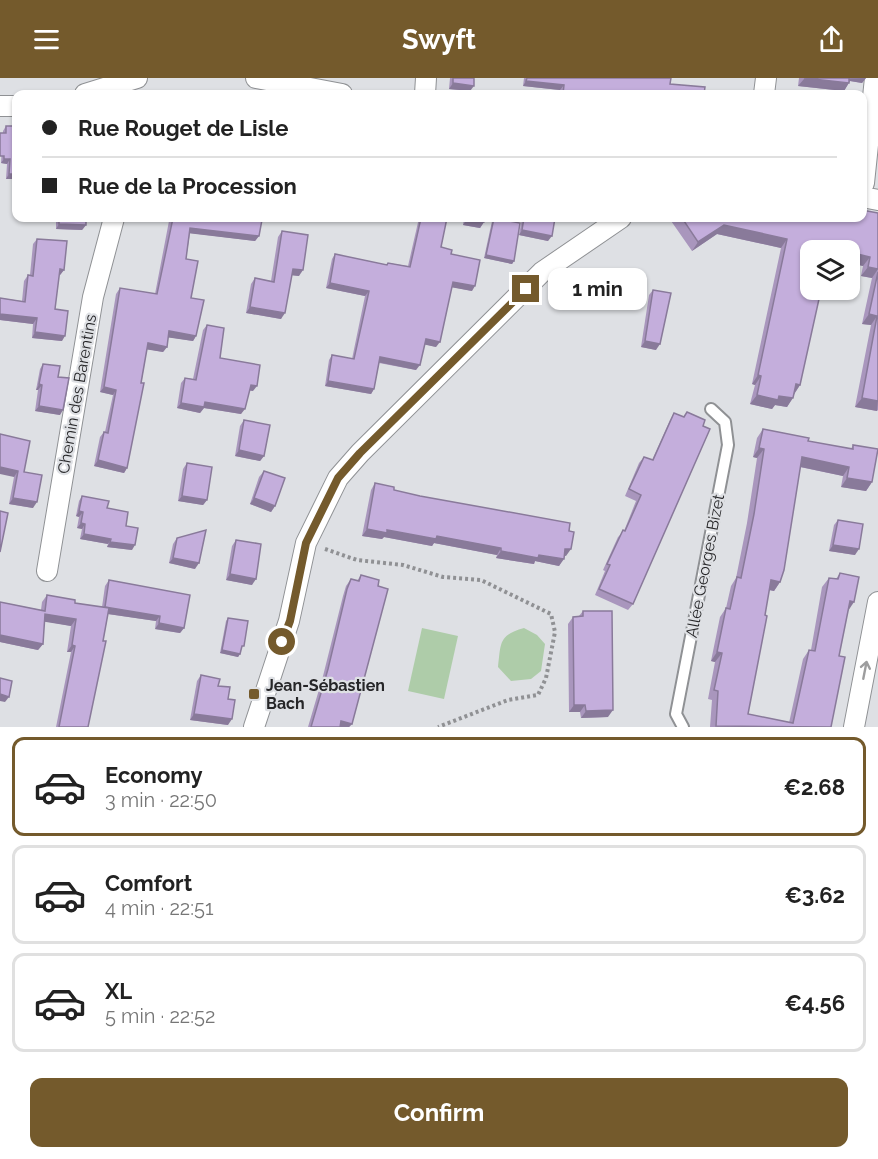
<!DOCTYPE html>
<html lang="en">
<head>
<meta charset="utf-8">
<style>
  :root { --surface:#fff; --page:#f6f6f6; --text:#222; --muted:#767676; --line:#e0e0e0; --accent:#745a2c }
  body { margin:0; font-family:Raleway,sans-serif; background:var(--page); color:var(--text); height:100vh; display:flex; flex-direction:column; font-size:22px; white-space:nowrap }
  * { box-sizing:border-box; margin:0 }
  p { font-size:20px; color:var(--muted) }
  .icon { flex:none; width:33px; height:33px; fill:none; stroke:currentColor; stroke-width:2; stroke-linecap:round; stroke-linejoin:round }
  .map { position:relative; height:649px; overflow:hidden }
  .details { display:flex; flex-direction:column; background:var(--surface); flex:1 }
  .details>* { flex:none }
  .hud { position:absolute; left:12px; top:12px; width:855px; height:132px; border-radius:12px; box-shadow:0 2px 4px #0004; display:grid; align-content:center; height:132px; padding:0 30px; background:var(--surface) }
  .controls { position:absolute; left:800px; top:162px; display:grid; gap:12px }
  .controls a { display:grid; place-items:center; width:60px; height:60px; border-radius:12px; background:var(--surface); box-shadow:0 2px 4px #0004; font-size:30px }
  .end { position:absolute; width:27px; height:27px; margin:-14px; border:8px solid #745a2c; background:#fff; box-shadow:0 0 0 3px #fff }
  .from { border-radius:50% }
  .bubble { position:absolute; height:42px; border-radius:12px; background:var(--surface); box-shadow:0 2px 4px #0004; font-size:20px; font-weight:700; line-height:42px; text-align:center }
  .hud b { display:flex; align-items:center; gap:21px; height:57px; font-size:22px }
  .hud b+b { border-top:2px solid var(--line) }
  .hud i { width:15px; height:15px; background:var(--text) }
  ul { padding:10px 0 0; list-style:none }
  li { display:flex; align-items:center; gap:18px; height:99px; margin:0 12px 9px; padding:0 18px; border:3px solid var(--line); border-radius:12px }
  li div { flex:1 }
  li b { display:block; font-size:22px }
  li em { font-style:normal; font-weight:700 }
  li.active { border-color:var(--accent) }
  li>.icon { width:54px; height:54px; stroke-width:1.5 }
  .cta { display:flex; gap:12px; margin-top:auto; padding:12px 30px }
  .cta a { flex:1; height:69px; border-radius:12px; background:var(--accent); color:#fff; font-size:24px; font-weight:700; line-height:69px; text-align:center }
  header { display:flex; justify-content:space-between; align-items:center; height:78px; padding:0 30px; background:var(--accent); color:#fff; font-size:27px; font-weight:700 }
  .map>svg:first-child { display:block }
</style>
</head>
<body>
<header><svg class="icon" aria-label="menu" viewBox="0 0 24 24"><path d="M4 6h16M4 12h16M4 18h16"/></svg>Swyft<svg class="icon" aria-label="share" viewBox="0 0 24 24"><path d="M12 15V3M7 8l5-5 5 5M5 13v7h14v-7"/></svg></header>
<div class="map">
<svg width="878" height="649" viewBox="0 0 878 649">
  <rect width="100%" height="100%" fill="#dee0e4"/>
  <g fill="#aecca9">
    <polygon points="422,550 458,558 444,621 408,613"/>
    <path d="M524 550 537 557 545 566 541 593 531 601 511 603 498 589C501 566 498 557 524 550Z"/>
  </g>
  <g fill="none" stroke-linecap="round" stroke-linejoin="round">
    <defs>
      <polyline id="lane" points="683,649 676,636 728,367 725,344 711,331"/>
      <g id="street">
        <polyline points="256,0 342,16"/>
        <polyline points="85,16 137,0"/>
        <polyline points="425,16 426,0"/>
        <polyline points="764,16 766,0"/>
        <polyline points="0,28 16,28"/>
        <polyline points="864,105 875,0"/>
        <polyline points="862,119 878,122"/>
        <polyline points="47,493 93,219 114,140"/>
        <polyline points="254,649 289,543 306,465 338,400 360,375 542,194 621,140"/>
        <polyline points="854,649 878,524"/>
      </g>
    </defs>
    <use href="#lane" stroke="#8f9194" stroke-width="14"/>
    <use href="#street" stroke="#8f9194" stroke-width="22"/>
    <polyline stroke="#909194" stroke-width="4" stroke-dasharray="3 3" stroke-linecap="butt" points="325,471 357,482 403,487 443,499 481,502 551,536 555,554 546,600 538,617 508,622 438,649"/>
    <use href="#lane" stroke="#fff" stroke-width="10"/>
    <use href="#street" stroke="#fff" stroke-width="20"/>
  </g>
  <g fill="#a996bd">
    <polygon points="450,0 474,0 470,13 449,11"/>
    <polygon points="520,0 671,0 670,6 704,16 560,16 560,12 523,8 524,0"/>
    <polygon points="799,0 866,0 862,5 850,3 844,13 798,8"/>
    <polygon points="6,48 16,48 16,109 15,109 15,101 6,101 7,86 1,85 3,53"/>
    <polygon points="878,135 878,332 877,333 855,329 871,247 862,246 872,200 861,198 863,188 810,172 800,307 795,315 787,329 775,327 772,331 750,326 755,307 752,306 781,170 717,156 692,173 669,140 862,140"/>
    <polygon points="56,140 86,140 86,147 82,152 56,151"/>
    <polygon points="150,140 244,140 259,158 255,163 190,155 186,181 196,258 193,263 168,259 167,269 163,274 147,271 127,390 124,395 94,388 100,359 104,354 105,354 113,317 100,314 116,216 120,210 155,216 169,143"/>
    <polygon points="419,140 447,140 441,169 451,176 472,213 452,209 436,269 424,266 416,292 379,285 374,311 371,316 325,308 329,282 332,277 352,281 365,218 326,210 332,181 335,176 386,187 388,185 408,188"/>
    <polygon points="464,140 485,140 484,144 480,150 463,147"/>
    <polygon points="494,140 514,183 512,186 484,180 492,143"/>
    <polygon points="522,140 555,140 548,163 519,157"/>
    <polygon points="282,153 299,198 292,197 281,241 246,235 251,206 255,200 271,203 278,159"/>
    <polygon points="37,161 64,192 60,197 59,197 55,231 62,263 32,260 33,246 0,242 0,220 22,223 24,203 28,197 30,197 33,166"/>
    <polygon points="653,212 656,272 641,269 649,217"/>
    <polygon points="207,247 220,280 253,313 249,312 241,336 204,330 200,335 177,330 181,305 185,300 193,301 203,252"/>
    <polygon points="43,286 58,299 60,337 35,333 38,312 36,312 40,291"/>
    <polygon points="687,334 633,526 628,532 595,517 605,493 603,492 618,459 624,453 636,423 625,418 639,385 644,379 652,382 670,342 674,335 683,339"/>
    <polygon points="244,342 264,378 260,383 235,378 240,348"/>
    <polygon points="763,351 808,363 851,371 853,367 872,404 866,413 841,409 843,398 800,389 780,504 774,513 769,512 748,636 789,645 803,581 809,572 811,572 822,509 829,500 836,501 840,495 848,533 839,578 831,649 710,649 712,622 708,621 715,584 711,583 720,539 726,530 731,508 736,500 747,445 757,380 753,379 757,360"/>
    <polygon points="0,356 24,394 33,430 9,426 14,399"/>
    <polygon points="187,385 207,422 203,427 178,423 183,391"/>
    <polygon points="264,393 275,428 271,434 250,426 259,399"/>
    <polygon points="375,405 394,412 566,478 564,478 559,488 535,483 534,486 496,480 497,477 434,465 432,468 384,459 382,461 362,458 371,412"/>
    <polygon points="82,418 107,430 126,448 132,472 107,469 108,466 80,461 82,451 77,450 79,439 76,438 79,423"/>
    <polygon points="838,442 855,477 829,473 834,447"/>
    <polygon points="177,460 195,491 169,485 173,466"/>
    <polygon points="236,462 252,507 226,502 232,468"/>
    <polygon points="361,497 352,646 349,649 308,649 323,598 343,518 346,508 351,501 357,503"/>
    <polygon points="109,502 184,550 180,555 155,551 156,543 108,536 88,649 56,649 71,574 67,574 71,548 44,543 43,566 38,572 0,564 0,524 41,532 42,524 47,517 75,525 102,529 105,508"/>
    <polygon points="583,533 608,639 581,640 580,634 569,634 568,546 573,539 579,538"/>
    <polygon points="228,540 241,571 240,576 238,579 220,575 226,543"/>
    <polygon points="201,597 218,608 228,621 228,647 190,642 197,603"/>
  </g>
  <g fill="#897a9a">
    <polygon points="866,0 862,5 850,3 844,13 798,8 804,1"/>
    <polygon points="526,3 564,7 560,12 523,8"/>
    <polygon points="453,5 474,8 470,13 449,11"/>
    <polygon points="623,14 648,16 621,16"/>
    <polygon points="4,81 10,81 7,86 1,85"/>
    <polygon points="9,96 16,96 16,99 15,101 6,101"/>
    <polygon points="150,140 172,140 169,143"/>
    <polygon points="467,141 484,144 480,150 463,147"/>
    <polygon points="59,146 86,147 82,152 56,151"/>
    <polygon points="724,147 787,161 781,170 717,156 692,173 698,164"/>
    <polygon points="190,150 259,158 255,163 187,155"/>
    <polygon points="522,152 552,158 548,163 519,157"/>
    <polygon points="849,174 870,179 863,188 849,185"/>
    <polygon points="486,177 514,183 512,186 484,180"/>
    <polygon points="868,189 878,191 872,200 861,198"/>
    <polygon points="60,191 64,192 60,197 56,197"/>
    <polygon points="293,191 303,192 299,198 289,197"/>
    <polygon points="453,204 475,208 472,213 450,209"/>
    <polygon points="330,205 369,213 365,218 326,210"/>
    <polygon points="250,229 285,235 281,241 246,235"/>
    <polygon points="0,236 37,240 33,246 0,242"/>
    <polygon points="869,236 877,238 871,247 862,246"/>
    <polygon points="169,253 196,258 193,263 165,259"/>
    <polygon points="35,254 65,258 62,263 32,260"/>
    <polygon points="426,261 440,264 436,269 422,266"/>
    <polygon points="645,263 660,266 656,272 641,269"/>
    <polygon points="148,265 167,269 163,274 144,271"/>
    <polygon points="380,279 420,287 416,292 377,284"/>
    <polygon points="758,297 761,298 755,307 752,306"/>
    <polygon points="328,303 374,311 371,316 325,308"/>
    <polygon points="39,306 42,307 38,312 36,312"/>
    <polygon points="796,306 800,307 794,316"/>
    <polygon points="251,307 257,308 253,313 247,312"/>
    <polygon points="104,309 116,312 113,317 100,314"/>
    <polygon points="757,317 779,318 793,320 787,329 775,327 772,331 750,326"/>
    <polygon points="862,320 878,323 877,333 855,329"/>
    <polygon points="205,324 245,331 241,336 204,330 200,335 177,330 181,325"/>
    <polygon points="39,328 63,332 60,337 35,333"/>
    <polygon points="759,370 764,371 757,380 753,379"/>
    <polygon points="239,372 264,378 260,383 235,378"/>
    <polygon points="802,379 849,389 843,398 796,388"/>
    <polygon points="98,382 127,390 124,395 94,388"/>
    <polygon points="0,389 18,393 14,399 0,396"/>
    <polygon points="847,400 872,404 866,413 841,409"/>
    <polygon points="182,418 207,422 203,427 178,423"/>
    <polygon points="13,420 37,424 33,430 9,426"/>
    <polygon points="254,420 275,428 271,434 250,426"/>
    <polygon points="79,433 83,434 79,439 76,438"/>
    <polygon points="81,445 85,446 82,451 77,450"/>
    <polygon points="367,451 387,452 437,458 501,470 497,477 434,465 432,468 384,459 382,461 362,458"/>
    <polygon points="84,456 111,461 108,466 80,461"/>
    <polygon points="110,464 135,467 132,472 107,469"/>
    <polygon points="833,467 859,471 855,477 829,473"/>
    <polygon points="565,471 571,471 566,478 561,477"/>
    <polygon points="501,473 539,477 564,481 559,488 535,483 534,486 496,480"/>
    <polygon points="173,480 199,485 195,491 169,485"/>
    <polygon points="230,496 256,501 252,507 226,502"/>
    <polygon points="771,502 780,504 774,513 765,511"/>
    <polygon points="850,523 854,524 848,533"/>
    <polygon points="105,529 160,538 156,543 101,535"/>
    <polygon points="45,536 76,541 71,548 40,543"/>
    <polygon points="159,545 184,550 180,555 155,551"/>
    <polygon points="0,557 43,566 38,572 0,564"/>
    <polygon points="72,567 75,568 71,574 67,574"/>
    <polygon points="222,572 240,576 238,579 220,575"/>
    <polygon points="717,574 722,575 715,584 711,583"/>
    <polygon points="0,616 9,619 5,624 0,623"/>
    <polygon points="574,627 585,627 580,634 569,634"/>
    <polygon points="613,632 608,639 581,640 586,633"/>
    <polygon points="194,636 232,641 228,647 190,642"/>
    <polygon points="341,643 352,646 349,649 338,649"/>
  </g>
  <g fill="#c4aedc" stroke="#897a9a" stroke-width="1.5">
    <polygon points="453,0 474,0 474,8 453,5"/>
    <polygon points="527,0 671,0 670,6 705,9 704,16 648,16 623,14 623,16 563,16 564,7 526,3"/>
    <polygon points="804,0 849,0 849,5"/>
    <polygon points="6,48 16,48 16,96 9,96 10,81 4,81 4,78 0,78 0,55 6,55"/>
    <polygon points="862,132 878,135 878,191 868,189 870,179 849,174 849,172 842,172 830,170 829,172 810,172 810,212 821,212 800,307 796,306 793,320 779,318 778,322 757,317 761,298 758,297 787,161 724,147 698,164 682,140 862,140"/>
    <polygon points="59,140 86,140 86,147 59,146"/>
    <polygon points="173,140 244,140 262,142 259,158 190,150 186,181 198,183 191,220 204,222 196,258 169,253 167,269 148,265 141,305 144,305 127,390 98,382 104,354 108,355 116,312 104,309 120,210 157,216"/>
    <polygon points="421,140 447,140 441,169 452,172 451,176 480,182 475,208 453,204 440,264 426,261 420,287 380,279 374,311 328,303 332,277 354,281 369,213 330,205 335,176 387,187 388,185 410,189"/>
    <polygon points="467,140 485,140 484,144 467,141"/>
    <polygon points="494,140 520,145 514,183 486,177"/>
    <polygon points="524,140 555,140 552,158 522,152"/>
    <polygon points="282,153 308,157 303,192 293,191 285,235 250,229 255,200 274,204"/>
    <polygon points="37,161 67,163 64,192 60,191 55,231 68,233 65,258 35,254 37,240 0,236 0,220 25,224 28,197 33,198"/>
    <polygon points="878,194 878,323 862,320 877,238 869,236"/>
    <polygon points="653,212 671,215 660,266 645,263"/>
    <polygon points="207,247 224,250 220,280 260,287 257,308 251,307 245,331 205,324 204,329 181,325 185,300 196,302"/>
    <polygon points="43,286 60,288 58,299 69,300 63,332 39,328 42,307 39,306"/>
    <polygon points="687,334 705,342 703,348 710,351 633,526 599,511 610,487 607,486 623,452 625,453 641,417 629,411 644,379 653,382 674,335 684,339"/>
    <polygon points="244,342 270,347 264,378 239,372"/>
    <polygon points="763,351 809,360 808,363 853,371 853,367 878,371 872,404 847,400 849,389 802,379 784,492 780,504 771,502 765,537 767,538 748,636 793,645 809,572 815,573 829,500 838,501 840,495 859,499 854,524 850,523 839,578 845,579 831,649 716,648 718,613 714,612 722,575 717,574 726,530 730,531 737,499 741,500 754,436 764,371 759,370"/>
    <polygon points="0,356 30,363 24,394 42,397 37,424 13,420 18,393 0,389"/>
    <polygon points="187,385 212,389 207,422 182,418"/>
    <polygon points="264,393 285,400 275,428 254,420"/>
    <polygon points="375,405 394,409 394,412 420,418 570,445 569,453 574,454 571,471 565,471 564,481 539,477 538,480 501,473 501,470 437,458 436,461 387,452 387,455 367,451"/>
    <polygon points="82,418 109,423 107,430 128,434 126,448 138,450 135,467 110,464 111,461 84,456 85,446 81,445 83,434 79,433"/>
    <polygon points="0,433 8,435 0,474"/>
    <polygon points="838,442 863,446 859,471 833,467"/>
    <polygon points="206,452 199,485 173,480 177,460"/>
    <polygon points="236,462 261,466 256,501 230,496"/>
    <polygon points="361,497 379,502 378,508 388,511 352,646 341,643 340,649 311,649 328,591 347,511 351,501 359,503"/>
    <polygon points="109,502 190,517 184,550 159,545 160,538 105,529"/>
    <polygon points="47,517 75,522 75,525 109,530 103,563 106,563 88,649 59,649 75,568 72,567 76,541 45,536 43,566 0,557 0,524 45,533"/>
    <polygon points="583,533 612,533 613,632 586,633 585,627 574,627 573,539 583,538"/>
    <polygon points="228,540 248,543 244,568 242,568 240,576 222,572"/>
    <polygon points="201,597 220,601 218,608 230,609 228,621 235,622 232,641 194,636"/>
    <polygon points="0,600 12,603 9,619 0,616"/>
  </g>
  <defs><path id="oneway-shaft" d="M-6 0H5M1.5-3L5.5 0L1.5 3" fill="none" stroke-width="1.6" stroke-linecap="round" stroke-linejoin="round" transform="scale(1.5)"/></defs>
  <use stroke="#9d9d9e" href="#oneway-shaft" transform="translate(865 592) rotate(-79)"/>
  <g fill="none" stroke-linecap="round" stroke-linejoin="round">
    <polyline stroke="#745a2c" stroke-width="8" points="282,564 290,543 306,465 338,400 360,375 526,211"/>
  </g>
  <rect fill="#745a2c" stroke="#dee0e4" stroke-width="2" x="248" y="610" width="12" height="12" rx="3"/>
  <g text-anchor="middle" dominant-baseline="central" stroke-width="4.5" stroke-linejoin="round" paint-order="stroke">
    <g font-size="16" fill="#262628" stroke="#dee0e4">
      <text transform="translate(77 316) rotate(-80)">Chemin des Barentins</text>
      <text transform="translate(705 488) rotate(-79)">Allée Georges Bizet</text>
    </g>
    <g font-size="16" font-weight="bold" fill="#262628" stroke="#dee0e4" text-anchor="start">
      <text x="266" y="607">Jean-Sébastien<tspan x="266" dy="18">Bach</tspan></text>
    </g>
  </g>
</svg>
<div class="controls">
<a><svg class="icon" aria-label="layers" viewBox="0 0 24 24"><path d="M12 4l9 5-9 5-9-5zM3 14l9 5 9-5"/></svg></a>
</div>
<i class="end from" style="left:282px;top:564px"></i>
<i class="end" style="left:526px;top:211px"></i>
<div class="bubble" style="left:548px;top:190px;width:99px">1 min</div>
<div class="hud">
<b><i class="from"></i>Rue Rouget de Lisle</b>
<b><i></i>Rue de la Procession</b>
</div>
</div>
<section class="details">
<ul>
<li class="active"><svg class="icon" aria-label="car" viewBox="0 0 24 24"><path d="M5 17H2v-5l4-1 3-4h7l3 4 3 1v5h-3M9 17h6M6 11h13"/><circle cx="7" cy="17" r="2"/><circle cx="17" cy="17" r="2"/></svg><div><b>Economy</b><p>3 min · 22:50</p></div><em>€2.68</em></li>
<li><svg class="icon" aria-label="car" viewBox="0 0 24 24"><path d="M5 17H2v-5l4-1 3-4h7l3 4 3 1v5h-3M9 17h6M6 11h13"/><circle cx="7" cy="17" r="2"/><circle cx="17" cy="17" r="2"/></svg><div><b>Comfort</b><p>4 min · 22:51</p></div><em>€3.62</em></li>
<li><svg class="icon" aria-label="car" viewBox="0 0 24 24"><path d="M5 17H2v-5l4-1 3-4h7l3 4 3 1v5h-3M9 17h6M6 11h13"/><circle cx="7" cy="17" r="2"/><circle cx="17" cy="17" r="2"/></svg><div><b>XL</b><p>5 min · 22:52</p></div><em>€4.56</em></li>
</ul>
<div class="cta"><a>Confirm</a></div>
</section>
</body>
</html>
